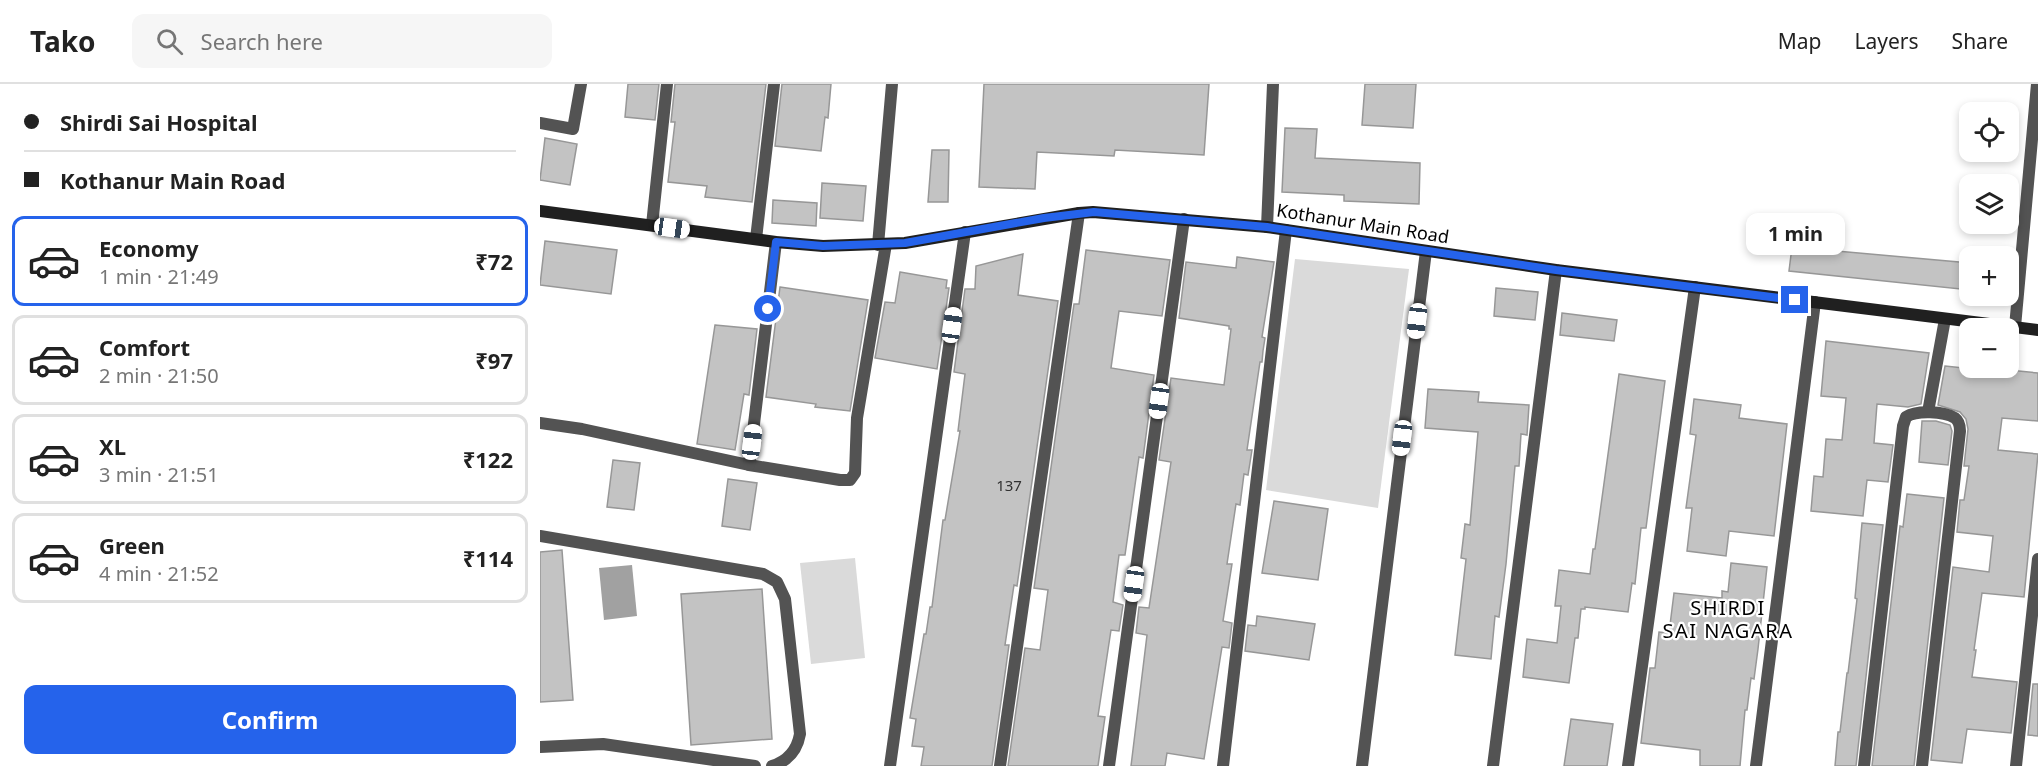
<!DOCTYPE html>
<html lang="en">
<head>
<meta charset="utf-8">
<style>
  :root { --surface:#fff; --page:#f6f6f6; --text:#222; --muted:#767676; --line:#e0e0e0; --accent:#2563eb }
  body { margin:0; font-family:"Noto Sans",sans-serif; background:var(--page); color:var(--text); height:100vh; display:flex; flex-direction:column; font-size:22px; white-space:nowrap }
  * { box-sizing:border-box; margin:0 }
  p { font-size:20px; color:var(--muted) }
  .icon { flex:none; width:33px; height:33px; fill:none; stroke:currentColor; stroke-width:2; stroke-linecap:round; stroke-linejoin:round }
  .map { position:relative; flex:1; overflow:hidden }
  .side { display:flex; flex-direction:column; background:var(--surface); width:540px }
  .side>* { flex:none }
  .banner { display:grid; align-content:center; height:132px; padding:0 24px; background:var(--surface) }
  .buttons { position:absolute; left:1419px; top:18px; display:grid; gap:12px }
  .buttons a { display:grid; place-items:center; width:60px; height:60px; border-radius:12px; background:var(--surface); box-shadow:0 3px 9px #0003; font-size:30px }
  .end { position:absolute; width:27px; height:27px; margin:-14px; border:8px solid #2563eb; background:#fff; box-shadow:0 0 0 3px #fff }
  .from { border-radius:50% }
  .bubble { position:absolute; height:42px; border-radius:12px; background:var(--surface); box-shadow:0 3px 9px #0003; font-size:20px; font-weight:700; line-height:42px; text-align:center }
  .car { position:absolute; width:18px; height:36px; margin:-18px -9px; border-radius:8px; box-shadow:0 0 4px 2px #0007; background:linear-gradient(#fff 24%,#345 0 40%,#fff 0 76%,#345 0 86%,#fff 0) }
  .banner b { display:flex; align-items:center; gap:21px; height:57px; font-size:22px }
  .banner b+b { border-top:2px solid var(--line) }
  .banner i { width:15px; height:15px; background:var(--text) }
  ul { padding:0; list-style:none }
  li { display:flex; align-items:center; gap:18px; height:90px; margin:0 12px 9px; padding:0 12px; border:3px solid var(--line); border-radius:12px }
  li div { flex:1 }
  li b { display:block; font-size:22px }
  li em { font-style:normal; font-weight:700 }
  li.on { border-color:var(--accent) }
  li>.icon { width:54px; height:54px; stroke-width:1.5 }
  .primary-button { display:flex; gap:12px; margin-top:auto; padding:12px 24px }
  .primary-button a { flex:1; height:69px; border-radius:12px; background:var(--accent); color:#fff; font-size:24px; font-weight:700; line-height:69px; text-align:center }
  header { display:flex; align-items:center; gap:36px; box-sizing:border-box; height:84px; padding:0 30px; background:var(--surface); border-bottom:2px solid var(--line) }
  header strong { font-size:28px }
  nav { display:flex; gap:33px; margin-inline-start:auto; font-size:21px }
  .search { width:420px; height:54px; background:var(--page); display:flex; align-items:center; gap:15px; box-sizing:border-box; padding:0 21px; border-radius:12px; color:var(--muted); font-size:22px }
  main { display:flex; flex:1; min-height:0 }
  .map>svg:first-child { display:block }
</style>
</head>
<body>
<header>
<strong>Tako</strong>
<div class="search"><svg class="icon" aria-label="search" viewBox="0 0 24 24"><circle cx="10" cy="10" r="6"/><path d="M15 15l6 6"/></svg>Search here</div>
<nav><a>Map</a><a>Layers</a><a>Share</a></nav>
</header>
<main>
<section class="side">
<div class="banner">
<b><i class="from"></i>Shirdi Sai Hospital</b>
<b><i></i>Kothanur Main Road</b>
</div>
<ul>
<li class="on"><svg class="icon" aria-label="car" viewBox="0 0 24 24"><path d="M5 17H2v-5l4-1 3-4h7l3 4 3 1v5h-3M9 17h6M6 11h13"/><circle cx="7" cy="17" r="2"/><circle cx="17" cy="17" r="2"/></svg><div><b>Economy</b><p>1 min · 21:49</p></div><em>₹72</em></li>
<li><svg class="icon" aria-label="car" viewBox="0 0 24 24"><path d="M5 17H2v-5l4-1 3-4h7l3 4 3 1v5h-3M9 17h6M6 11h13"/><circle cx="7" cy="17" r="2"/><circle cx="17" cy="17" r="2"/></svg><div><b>Comfort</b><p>2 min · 21:50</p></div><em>₹97</em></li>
<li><svg class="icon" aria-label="car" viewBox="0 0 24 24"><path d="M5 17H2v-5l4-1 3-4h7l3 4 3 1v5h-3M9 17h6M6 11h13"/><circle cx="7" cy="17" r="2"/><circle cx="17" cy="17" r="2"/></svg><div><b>XL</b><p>3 min · 21:51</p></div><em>₹122</em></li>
<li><svg class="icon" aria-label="car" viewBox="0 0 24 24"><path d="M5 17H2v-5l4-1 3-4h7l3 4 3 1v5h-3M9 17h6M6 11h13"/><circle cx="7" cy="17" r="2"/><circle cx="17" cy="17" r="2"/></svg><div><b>Green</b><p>4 min · 21:52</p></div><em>₹114</em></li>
</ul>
<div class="primary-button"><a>Confirm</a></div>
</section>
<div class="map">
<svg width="1498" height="682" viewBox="0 0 1498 682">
  <rect width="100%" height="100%" fill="#fff"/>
  <g fill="#dadada">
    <polygon points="755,175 869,185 838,424 726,406"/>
    <polygon points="315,474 325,574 271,580 260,479"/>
  </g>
  <polygon fill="#a1a1a1" points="92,481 97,532 64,536 59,484"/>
  <g fill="#c3c3c3" stroke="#979797" stroke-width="1.5">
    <polygon points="88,0 119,0 115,36 85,33"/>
    <polygon points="135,0 226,0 212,118 165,113 167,102 128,98 135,38 131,38"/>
    <polygon points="242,0 291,0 288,34 285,33 281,67 235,62"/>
    <polygon points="444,0 669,0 664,71 575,66 574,72 497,68 495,105 439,103"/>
    <polygon points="825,0 876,0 873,44 822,41"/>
    <polygon points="745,44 777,45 775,74 880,79 879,120 804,117 804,111 742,108"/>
    <polygon points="5,54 37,60 30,101 0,96"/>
    <polygon points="392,66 409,66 408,118 388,118"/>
    <polygon points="282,99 326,102 323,137 280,134"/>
    <polygon points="233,116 277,119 276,142 232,139"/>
    <polygon points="5,157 77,166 71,210 0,201"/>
    <polygon points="1252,163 1430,179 1430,206 1249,187"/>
    <polygon points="546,166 630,176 622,232 579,227 571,284 614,291 603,374 599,373 585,471 579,471 573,518 583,521 579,547 571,546 563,599 558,632 565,633 558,682 468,682 485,564 500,566 508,506 494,504 534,220 539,220"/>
    <polygon points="483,170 478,211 518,217 477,502 474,501 465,561 469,561 452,682 381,682 384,663 372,662 376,635 370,634 384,550 386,550 390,523 392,523 403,436 405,436 420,347 418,347 425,290 414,288 425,205 435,205 436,182"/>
    <polygon points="697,173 734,178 722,253 725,254 723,267 722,278 720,278 707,366 712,366 708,391 704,390 700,421 696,420 687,480 692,480 683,537 692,539 689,564 682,563 664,675 627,669 625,682 591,682 607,551 596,549 599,523 609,524 631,378 619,376 631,294 684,301 691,245 689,245 689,242 639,234 646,178 696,184"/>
    <polygon points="360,188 407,196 406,204 409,204 397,285 335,274 345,218 355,219"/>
    <polygon points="240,203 328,216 310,327 275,323 276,320 226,313"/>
    <polygon points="956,204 998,208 995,236 954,232"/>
    <polygon points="1022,229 1077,236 1074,257 1020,251"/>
    <polygon points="175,241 217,245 209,311 204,310 195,366 157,360"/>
    <polygon points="1286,257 1389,269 1381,320 1368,323 1337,320 1334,359 1353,361 1348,398 1327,396 1323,432 1271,427 1274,392 1283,393 1286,355 1302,356 1306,314 1281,312"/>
    <polygon points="1405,282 1442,286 1442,284 1448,284 1498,289 1498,337 1462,334 1458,366 1498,370 1484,513 1442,509 1434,566 1436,566 1432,593 1477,598 1471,649 1427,645 1422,679 1391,676 1413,483 1449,488 1453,452 1417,448 1420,416 1424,416 1429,382 1424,382 1428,345 1426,335 1420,328 1398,321"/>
    <polygon points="1079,290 1125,297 1106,444 1101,444 1095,500 1092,499 1088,528 1045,523 1045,525 1041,525 1038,554 1035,554 1029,599 983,593 987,555 1017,559 1021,522 1015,522 1019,486 1050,490 1053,465 1055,465"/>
    <polygon points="888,305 939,308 938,318 989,321 987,351 981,350 979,382 975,382 966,480 959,533 955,532 951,575 915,571 926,475 921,474 925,440 930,441 938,348 885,344"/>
    <polygon points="1154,315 1201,321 1199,334 1247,340 1234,452 1189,447 1186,472 1147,467 1152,424 1146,424 1156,351 1150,350"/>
    <polygon points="1382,337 1396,337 1410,341 1412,347 1408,381 1379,378"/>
    <polygon points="73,376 100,379 94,426 67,423"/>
    <polygon points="188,395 217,399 210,446 182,442"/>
    <polygon points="1367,410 1404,414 1374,682 1332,682 1360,442 1363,443"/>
    <polygon points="734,417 788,425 778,496 722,489"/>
    <polygon points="1322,439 1343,441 1316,682 1295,682 1298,648 1300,648 1307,589 1308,589 1317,515 1315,514"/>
    <polygon points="22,466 33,616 0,618 0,468"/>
    <polygon points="1191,479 1227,483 1218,565 1214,595 1211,594 1207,626 1205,626 1200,682 1160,682 1160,666 1101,659 1110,584 1115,584 1119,548 1129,549 1134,509 1182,514 1182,507 1188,508"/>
    <polygon points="222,505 232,655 151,661 141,510"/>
    <polygon points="717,532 775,540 769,576 705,567 708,541 716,542"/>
    <polygon points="1493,600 1498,600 1498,652 1488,651"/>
    <polygon points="1031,635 1073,640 1067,682 1024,682"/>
  </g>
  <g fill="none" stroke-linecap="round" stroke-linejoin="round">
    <g stroke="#535353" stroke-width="12">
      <polyline points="0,39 33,45 41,0"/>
      <polyline points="112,141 127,0"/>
      <polyline points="727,143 733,0"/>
      <polyline points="216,155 234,0"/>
      <polyline points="338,161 352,0"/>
      <polyline points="1475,243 1497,0"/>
      <polyline points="1388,328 1405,235"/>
      <polyline points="0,339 42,345 209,381 300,396 310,396 315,389 317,334 346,160"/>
      <polyline points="209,381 236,158"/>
      <path d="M0 452 223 490 237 498 245 515 260 650C257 667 248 677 232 682"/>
      <polyline points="0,663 63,660 215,682"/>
      <polyline points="350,682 425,148"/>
      <polyline points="460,682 539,129"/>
      <polyline points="569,682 644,135"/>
      <polyline points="683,682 746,146"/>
      <polyline points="822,682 886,167"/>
      <polyline points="953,682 1016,186"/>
      <polyline points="1088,682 1155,203"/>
      <polyline points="1216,682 1275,218"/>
      <path d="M1324 682 1363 342 1366 333C1376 326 1404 327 1415 334 1419 337 1420 343 1420 347L1382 682"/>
      <polyline points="1476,682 1498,475"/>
    </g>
    <polyline stroke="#202020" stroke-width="12" points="0,127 236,158 283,162 365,159 539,129 553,128 727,143 1016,186 1498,246"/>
  </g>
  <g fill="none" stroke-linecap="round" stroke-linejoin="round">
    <polyline stroke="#2563eb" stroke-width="8" points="228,225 236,158 283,162 365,159 504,134 554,128 727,143 1016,186 1255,216"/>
  </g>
  <g text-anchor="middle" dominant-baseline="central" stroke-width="4.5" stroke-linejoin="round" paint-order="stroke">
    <g font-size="15" fill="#313131">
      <text x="469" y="401">137</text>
    </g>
    <g font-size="18" fill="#000" stroke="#fff">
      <text transform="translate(823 139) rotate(9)">Kothanur Main Road</text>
    </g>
    <g font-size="20" letter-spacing="1.5" fill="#000" stroke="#fff">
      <text x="1188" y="523">SHIRDI<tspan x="1188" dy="23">SAI NAGARA</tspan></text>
    </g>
  </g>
</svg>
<div class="buttons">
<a><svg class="icon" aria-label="locate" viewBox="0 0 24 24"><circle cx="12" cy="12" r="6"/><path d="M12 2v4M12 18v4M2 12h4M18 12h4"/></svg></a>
<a><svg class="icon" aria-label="layers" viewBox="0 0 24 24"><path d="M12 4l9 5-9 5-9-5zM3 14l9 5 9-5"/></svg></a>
<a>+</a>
<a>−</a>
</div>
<i class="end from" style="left:228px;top:225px"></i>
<i class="end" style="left:1255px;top:216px"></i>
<div class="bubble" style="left:1206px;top:129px;width:99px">1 min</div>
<i class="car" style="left:132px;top:144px;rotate:98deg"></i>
<i class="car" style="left:877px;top:237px;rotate:187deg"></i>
<i class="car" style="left:412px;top:241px;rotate:8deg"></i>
<i class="car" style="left:619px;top:317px;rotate:188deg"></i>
<i class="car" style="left:862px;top:354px;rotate:187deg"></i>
<i class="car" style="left:212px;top:358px;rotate:7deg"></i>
<i class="car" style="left:594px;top:500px;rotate:188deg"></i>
</div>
</main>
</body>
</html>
